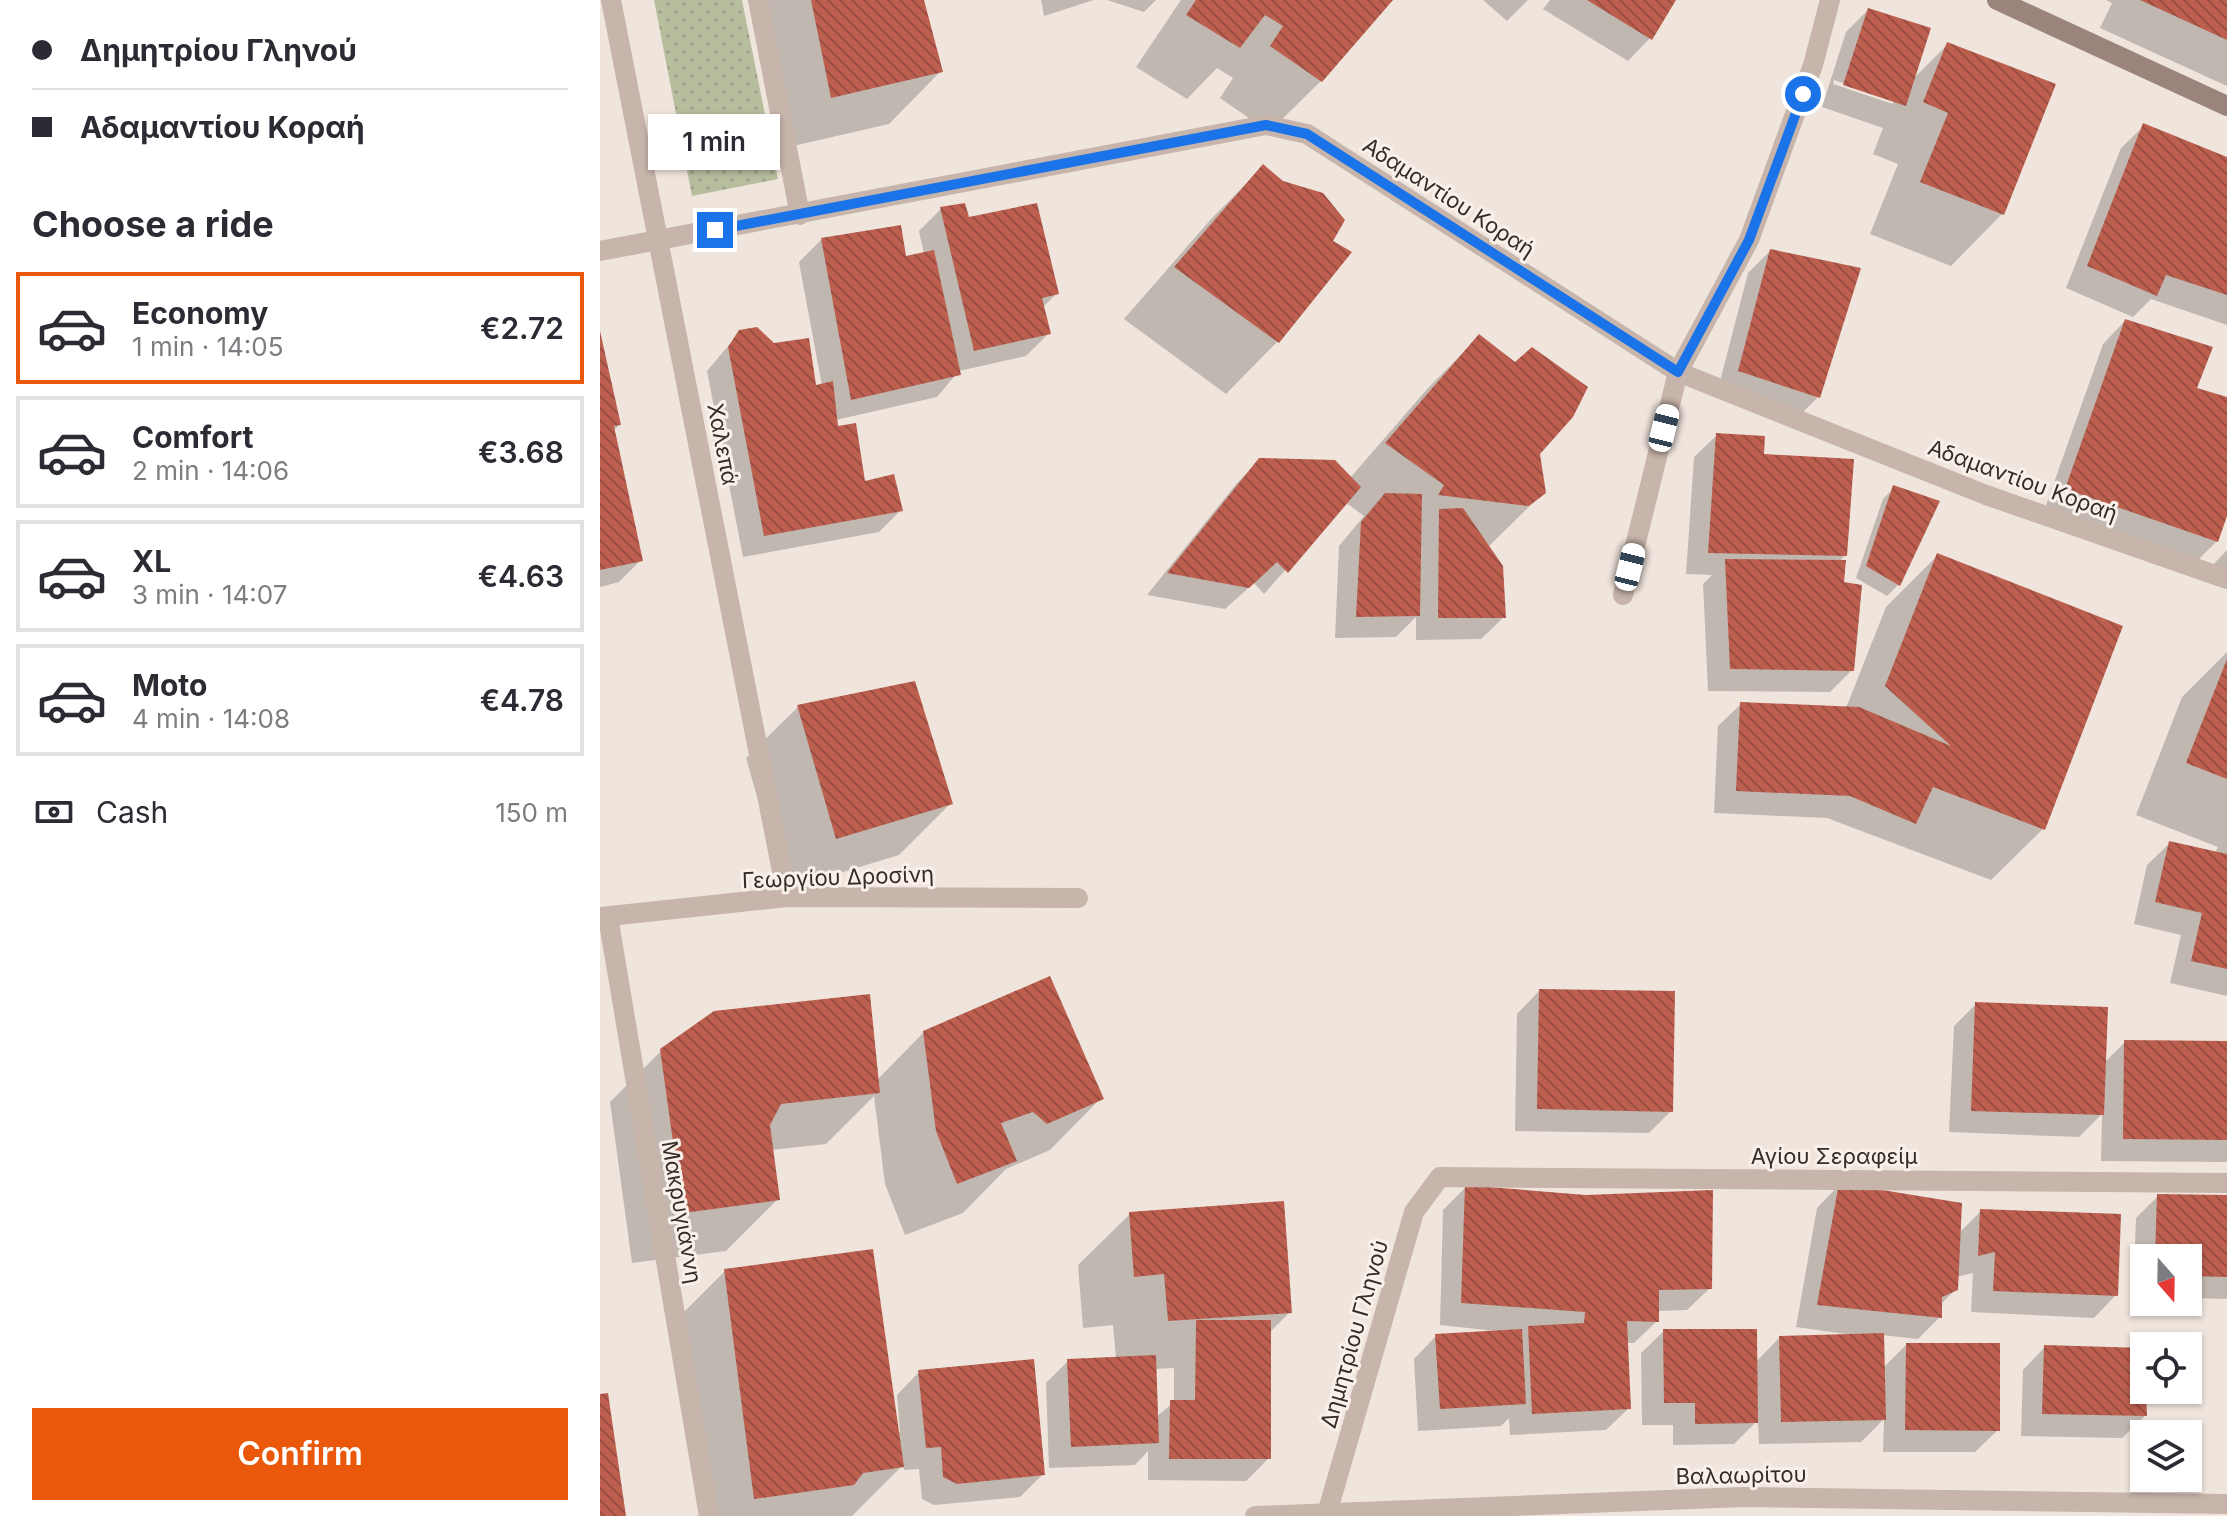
<!DOCTYPE html>
<html lang="en">
<head>
<meta charset="utf-8">
<style>
  :root { --surface:#fff; --page:#f7f7f7; --text:#2b2b33; --muted:#7c7c81; --line:#e1e1e2; --accent:#ea580c }
  body { margin:0; font-family:Inter,sans-serif; background:var(--page); color:var(--text); height:100vh; display:flex; flex-direction:column; font-size:30px; white-space:nowrap }
  * { box-sizing:border-box; margin:0 }
  p { font-size:26px; color:var(--muted) }
  .icon { flex:none; width:44px; height:44px; fill:none; stroke:currentColor; stroke-width:2; stroke-linecap:round; stroke-linejoin:round }
  .map { position:relative; flex:1; overflow:hidden }
  .side { display:flex; flex-direction:column; background:var(--surface); width:600px }
  .side>* { flex:none }
  .guide { display:grid; align-content:center; height:176px; padding:0 32px; background:var(--surface) }
  .needle { width:52px; rotate:160deg }
  .buttons { position:absolute; left:1530px; top:1244px; display:grid; gap:16px }
  .buttons a { display:grid; place-items:center; width:72px; height:72px; border-radius:0px; background:var(--surface); box-shadow:0 2px 6px #0004; font-size:40px }
  .end { position:absolute; width:36px; height:36px; margin:-18px; border:10px solid #1a73e8; background:#fff; box-shadow:0 0 0 4px #fff }
  .from { border-radius:50% }
  .bubble { position:absolute; height:56px; border-radius:0px; background:var(--surface); box-shadow:0 2px 6px #0004; font-size:26px; font-weight:600; line-height:56px; text-align:center }
  .car { position:absolute; width:24px; height:48px; margin:-24px -12px; border-radius:10px; box-shadow:0 0 6px 2px #0007; background:linear-gradient(#fff 24%,#345 0 40%,#fff 0 76%,#345 0 86%,#fff 0) }
  .guide b { display:flex; align-items:center; gap:28px; height:76px; font-size:30px }
  .guide b+b { border-top:2px solid var(--line) }
  .guide i { width:20px; height:20px; background:var(--text) }
  ul { padding:0; list-style:none }
  li { display:flex; align-items:center; gap:24px; height:112px; margin:0 16px 12px; padding:0 16px; border:4px solid var(--line); border-radius:0px }
  li div { flex:1 }
  li b { display:block; font-size:30px }
  li em { font-style:normal; font-weight:600 }
  li.on { border-color:var(--accent) }
  li>.icon { width:72px; height:72px; stroke-width:1.5 }
  h2 { padding:0 32px; font-size:36px; line-height:96px }
  .pay { display:flex; align-items:center; gap:20px; height:88px; padding:0 32px; font-size:30px }
  .pay p { margin-inline-start:auto }
  .action { display:flex; gap:16px; margin-top:auto; padding:16px 32px }
  .action a { flex:1; height:92px; border-radius:0px; background:var(--accent); color:#fff; font-size:32px; font-weight:600; line-height:92px; text-align:center }
  main { display:flex; flex:1; min-height:0 }
  .map>svg:first-child { display:block }
</style>
</head>
<body>
<main>
<section class="side">
<div class="guide">
<b><i class="from"></i>Δημητρίου Γληνού</b>
<b><i></i>Αδαμαντίου Κοραή</b>
</div>
<h2>Choose a ride</h2>
<ul>
<li class="on"><svg class="icon" aria-label="car" viewBox="0 0 24 24"><path d="M5 17H2v-5l4-1 3-4h7l3 4 3 1v5h-3M9 17h6M6 11h13"/><circle cx="7" cy="17" r="2"/><circle cx="17" cy="17" r="2"/></svg><div><b>Economy</b><p>1 min · 14:05</p></div><em>€2.72</em></li>
<li><svg class="icon" aria-label="car" viewBox="0 0 24 24"><path d="M5 17H2v-5l4-1 3-4h7l3 4 3 1v5h-3M9 17h6M6 11h13"/><circle cx="7" cy="17" r="2"/><circle cx="17" cy="17" r="2"/></svg><div><b>Comfort</b><p>2 min · 14:06</p></div><em>€3.68</em></li>
<li><svg class="icon" aria-label="car" viewBox="0 0 24 24"><path d="M5 17H2v-5l4-1 3-4h7l3 4 3 1v5h-3M9 17h6M6 11h13"/><circle cx="7" cy="17" r="2"/><circle cx="17" cy="17" r="2"/></svg><div><b>XL</b><p>3 min · 14:07</p></div><em>€4.63</em></li>
<li><svg class="icon" aria-label="car" viewBox="0 0 24 24"><path d="M5 17H2v-5l4-1 3-4h7l3 4 3 1v5h-3M9 17h6M6 11h13"/><circle cx="7" cy="17" r="2"/><circle cx="17" cy="17" r="2"/></svg><div><b>Moto</b><p>4 min · 14:08</p></div><em>€4.78</em></li>
</ul>
<div class="pay"><svg class="icon" aria-label="cash" viewBox="0 0 24 24"><path d="M3 7h18v10H3z"/><circle cx="12" cy="12" r="2"/></svg>Cash<p>150 m</p></div>
<div class="action"><a>Confirm</a></div>
</section>
<div class="map">
<svg width="1627" height="1516" viewBox="0 0 1627 1516">
  <defs>
    <pattern id="green-dots" width="8" height="8" patternUnits="userSpaceOnUse" patternTransform="scale(2)"><rect width="8" height="8" fill="#b6be9e"/><path d="M2 2h.1M6 6h.1" fill="none" stroke="#9da388" stroke-width="1.8" stroke-linecap="round"/></pattern>
    <pattern id="building-back-hatch" width="6" height="6" patternUnits="userSpaceOnUse" patternTransform="scale(2)"><rect width="6" height="6" fill="#bc5f4f"/><path d="M-1 5l2 2M0 0l6 6M5-1l2 2" fill="none" stroke="#9a4f42"/></pattern>
  </defs>
  <rect width="100%" height="100%" fill="#f0e5dd"/>
  <polygon fill="url(#green-dots)" points="54,0 142,0 178,179 92,196"/>
  <g fill="#0003" fill-rule="evenodd">
    <polygon points="149,0 322,0 340,72 289,124 180,149"/>
    <polygon points="441,0 494,0 444,16"/>
    <polygon points="507,0 556,0 544,12"/>
    <polygon points="581,0 791,0 721,81 669,132 620,98 633,78 617,68 587,99 536,67"/>
    <polygon points="883,0 928,0 907,21"/>
    <polygon points="950,0 1074,0 1050,38 1028,61 943,9"/>
    <polygon points="1506,0 1627,0 1627,86 1500,28 1512,3"/>
    <path d="M1268 10 1312 80 1348 44 1402 214 1351 266 1270 234 1298 164 1273 154 1283 128 1222 107 1246 32ZM1234 80 1293 100V104L1233 84Z"/>
    <polygon points="1544,126 1627,159 1627,325 1551,299 1533,317 1466,288 1521,148"/>
    <polygon points="663,167 682,183 731,241 749,252 677,342 626,394 524,319 612,218"/>
    <polygon points="341,209 368,219 457,293 443,307 449,333 426,356 359,371 337,397 236,420 263,484 301,510 279,532 143,557 107,371 140,332 214,388 222,386 199,262 221,240 304,258 324,254 319,231"/>
    <polygon points="1170,251 1218,397 1196,419 1117,393 1148,273"/>
    <polygon points="1525,321 1595,390 1627,399 1627,509 1617,541 1594,564 1444,511 1503,344"/>
    <polygon points="0,334 19,425 13,431 41,560 19,582 0,587"/>
    <polygon points="879,337 938,454 944,492 888,547 904,617 881,639 816,640 816,617 796,637 735,638 739,546 764,516 745,502 664,594 654,583 625,609 547,595 637,483 660,460 750,478 828,388"/>
    <polygon points="1117,435 1162,455 1245,555 1239,562 1252,670 1230,692 1108,691 1103,584 1112,575 1086,574 1094,457"/>
    <polygon points="1294,488 1337,502 1298,585 1287,596 1256,578 1283,499"/>
    <polygon points="1627,550 1627,579 1608,570"/>
    <polygon points="1337,556 1443,829 1391,880 1227,818 1114,813 1118,726 1141,704 1246,708 1286,607"/>
    <polygon points="1627,652 1627,996 1570,983 1581,935 1534,924 1547,865 1570,843 1615,853 1618,847 1536,815 1582,697"/>
    <polygon points="198,707 351,803 299,855 184,890 146,758"/>
    <polygon points="939,991 1071,1111 1049,1133 915,1131 917,1014"/>
    <polygon points="1376,1004 1504,1063 1525,1042 1627,1043 1627,1162 1501,1161 1502,1114 1479,1137 1349,1132 1354,1026"/>
    <polygon points="324,1032 501,1098 450,1150 406,1169 363,1213 305,1235 285,1184 274,1096 226,1144 171,1150 178,1199 126,1251 32,1263 10,1102 62,1050 277,1080"/>
    <polygon points="1239,1185 1358,1234 1381,1211 1516,1295 1494,1318 1371,1312 1373,1273 1356,1277 1356,1289 1340,1305 1340,1317 1318,1339 1282,1335 1283,1368 1306,1345 1398,1430 1375,1452 1283,1452 1284,1419 1261,1442 1159,1444 1158,1420 1134,1444 1073,1445 1073,1425 1042,1425 1041,1353 1064,1331 1156,1362 1179,1338 1260,1336 1196,1327 1217,1208"/>
    <polygon points="866,1187 1110,1288 1087,1310 1057,1311 1057,1321 1034,1343 1026,1343 1029,1408 1006,1430 910,1435 909,1418 901,1426 818,1431 814,1359 836,1336 905,1332 840,1325 843,1210"/>
    <polygon points="1558,1196 1627,1197 1627,1299 1588,1298 1588,1258 1544,1258 1544,1297 1533,1297 1536,1218"/>
    <path d="M530 1214 690 1312 669 1333V1458L646 1481 548 1480V1451L535 1465 449 1468 446 1383 468 1361 516 1359 513 1325 483 1328 478 1265ZM574 1368V1402L556 1417 554 1369Z"/>
    <polygon points="125,1271 297,1433 300,1432 297,1395 319,1372 442,1475 420,1497 334,1505 322,1499 319,1469 304,1470 303,1465 252,1516 99,1516 74,1322"/>
    <polygon points="1445,1347 1545,1416 1522,1438 1421,1436 1423,1370"/>
  </g>
  <g fill="url(#building-back-hatch)">
    <polygon points="211,0 324,0 343,72 231,98"/>
    <polygon points="596,0 793,0 722,82 670,46 683,26 665,15 640,48 586,15"/>
    <polygon points="987,0 1076,0 1052,40"/>
    <polygon points="1540,0 1627,0 1627,40"/>
    <polygon points="1268,8 1331,28 1306,106 1243,85"/>
    <polygon points="1347,42 1456,84 1404,215 1320,182 1348,113 1323,102"/>
    <polygon points="1543,123 1627,157 1627,295 1566,275 1557,296 1487,266"/>
    <polygon points="663,164 683,181 723,193 745,220 733,241 752,252 679,343 574,267"/>
    <polygon points="365,203 369,217 437,203 459,294 442,298 451,334 374,351 340,207"/>
    <polygon points="301,225 306,256 334,250 361,375 251,400 221,238"/>
    <polygon points="1170,249 1261,268 1220,398 1138,371"/>
    <polygon points="1525,319 1613,347 1597,388 1627,397 1627,516 1618,542 1465,489"/>
    <polygon points="157,327 174,343 209,338 216,385 233,381 238,426 256,423 265,481 294,474 303,511 164,536 128,347 139,330"/>
    <polygon points="0,331 21,425 14,426 43,561 0,570"/>
    <polygon points="879,334 915,362 932,347 988,387 973,417 940,454 946,493 929,506 838,495 844,485 785,443"/>
    <polygon points="1116,433 1165,436 1164,454 1254,459 1247,556 1108,553"/>
    <polygon points="659,458 735,460 761,487 688,573 677,562 649,588 567,573"/>
    <polygon points="1293,485 1340,501 1300,586 1266,566"/>
    <polygon points="785,493 822,494 820,616 756,617 761,522"/>
    <polygon points="863,508 903,566 906,618 838,618 839,509"/>
    <polygon points="1337,553 1523,626 1445,830 1333,787 1316,824 1250,796 1136,791 1140,702 1259,707 1351,746 1285,686"/>
    <polygon points="1125,559 1246,560 1244,582 1262,585 1254,671 1130,669"/>
    <polygon points="1627,659 1627,779 1586,763"/>
    <polygon points="315,681 353,804 236,839 197,705"/>
    <polygon points="1569,841 1627,854 1627,969 1591,961 1602,913 1555,902"/>
    <polygon points="450,976 504,1099 447,1124 433,1112 401,1123 417,1161 357,1184 336,1131 323,1031"/>
    <polygon points="939,989 1075,991 1073,1112 937,1109"/>
    <polygon points="270,994 280,1093 181,1104 170,1125 180,1200 83,1213 60,1049 114,1011"/>
    <polygon points="1375,1002 1508,1007 1504,1115 1371,1111"/>
    <polygon points="1524,1040 1627,1041 1627,1140 1523,1139"/>
    <polygon points="1239,1183 1362,1203 1358,1290 1342,1297 1342,1318 1217,1305"/>
    <polygon points="865,1185 986,1195 1113,1190 1112,1289 1059,1290 1059,1322 1027,1321 1031,1409 932,1414 928,1326 984,1323 985,1312 861,1303"/>
    <polygon points="1557,1194 1627,1195 1627,1277 1588,1276 1588,1258 1555,1258"/>
    <polygon points="684,1201 692,1313 568,1321 564,1274 534,1277 529,1212"/>
    <polygon points="1380,1209 1521,1214 1518,1296 1393,1291 1395,1252 1378,1256"/>
    <polygon points="273,1249 304,1467 263,1473 254,1485 154,1499 124,1269"/>
    <polygon points="596,1320 671,1320 671,1459 569,1459 570,1400 595,1400"/>
    <polygon points="922,1329 926,1404 840,1409 835,1334"/>
    <polygon points="1063,1329 1157,1329 1158,1423 1095,1424 1095,1403 1064,1403"/>
    <polygon points="1284,1333 1286,1420 1181,1422 1179,1336"/>
    <polygon points="1306,1343 1400,1343 1400,1431 1305,1430"/>
    <polygon points="1444,1345 1544,1348 1547,1416 1442,1414"/>
    <polygon points="556,1355 559,1443 471,1447 467,1359"/>
    <polygon points="434,1359 445,1475 357,1484 343,1477 341,1447 326,1448 318,1370"/>
    <polygon points="8,1393 26,1516 0,1516 0,1394"/>
  </g>
  <g fill="none" stroke-linecap="round" stroke-linejoin="round">
    <g stroke="#c7b4aa" stroke-width="20">
      <polyline points="11,0 187,897"/>
      <polyline points="158,0 200,215"/>
      <polyline points="0,251 666,125 707,134 1078,372 1386,495 1627,579"/>
      <polyline points="1023,595 1078,372 1149,240 1213,65 1230,0"/>
      <polyline points="0,917 187,897 478,898"/>
      <polyline points="8,917 109,1516"/>
      <polyline points="728,1510 814,1212 840,1177 1627,1183"/>
      <polyline points="655,1516 1144,1497 1627,1504"/>
    </g>
    <polyline stroke="#9b847b" stroke-width="20" points="1397,0 1627,106"/>
  </g>
  <g fill="none" stroke-linecap="round" stroke-linejoin="round">
    <polyline stroke="#1a73e8" stroke-width="10" points="115,230 666,125 707,134 1078,372 1149,240 1203,94"/>
  </g>
  <g text-anchor="middle" dominant-baseline="central" stroke-width="6" stroke-linejoin="round" paint-order="stroke">
    <g font-size="22" fill="#352c29" stroke="#f8f0e9">
      <text transform="translate(849 197) rotate(33)">Αδαμαντίου Κοραή</text>
      <text transform="translate(123 444) rotate(79)">Χαλεπά</text>
      <text transform="translate(1423 480) rotate(20)">Αδαμαντίου Κοραή</text>
      <text transform="translate(238 877) rotate(-2)">Γεωργίου Δροσίνη</text>
      <text x="1234" y="1156">Αγίου Σεραφείμ</text>
      <text transform="translate(82 1212) rotate(80)">Μακρυγιάννη</text>
      <text transform="translate(754 1334) rotate(-74)">Δημητρίου Γληνού</text>
      <text transform="translate(1141 1475) rotate(-1)">Βαλαωρίτου</text>
    </g>
  </g>
</svg>
<div class="buttons">
<a><svg class="needle" viewBox="-14 -14 28 28"><path d="M0-13l5 13h-10z" fill="#e53935"/><path d="M0 13l5-13h-10z" fill="#7c7c81"/></svg></a>
<a><svg class="icon" aria-label="locate" viewBox="0 0 24 24"><circle cx="12" cy="12" r="6"/><path d="M12 2v4M12 18v4M2 12h4M18 12h4"/></svg></a>
<a><svg class="icon" aria-label="layers" viewBox="0 0 24 24"><path d="M12 4l9 5-9 5-9-5zM3 14l9 5 9-5"/></svg></a>
</div>
<i class="end from" style="left:1203px;top:94px"></i>
<i class="end" style="left:115px;top:230px"></i>
<div class="bubble" style="left:48px;top:114px;width:132px">1 min</div>
<i class="car" style="left:1064px;top:428px;rotate:14deg"></i>
<i class="car" style="left:1030px;top:567px;rotate:14deg"></i>
</div>
</main>
</body>
</html>
